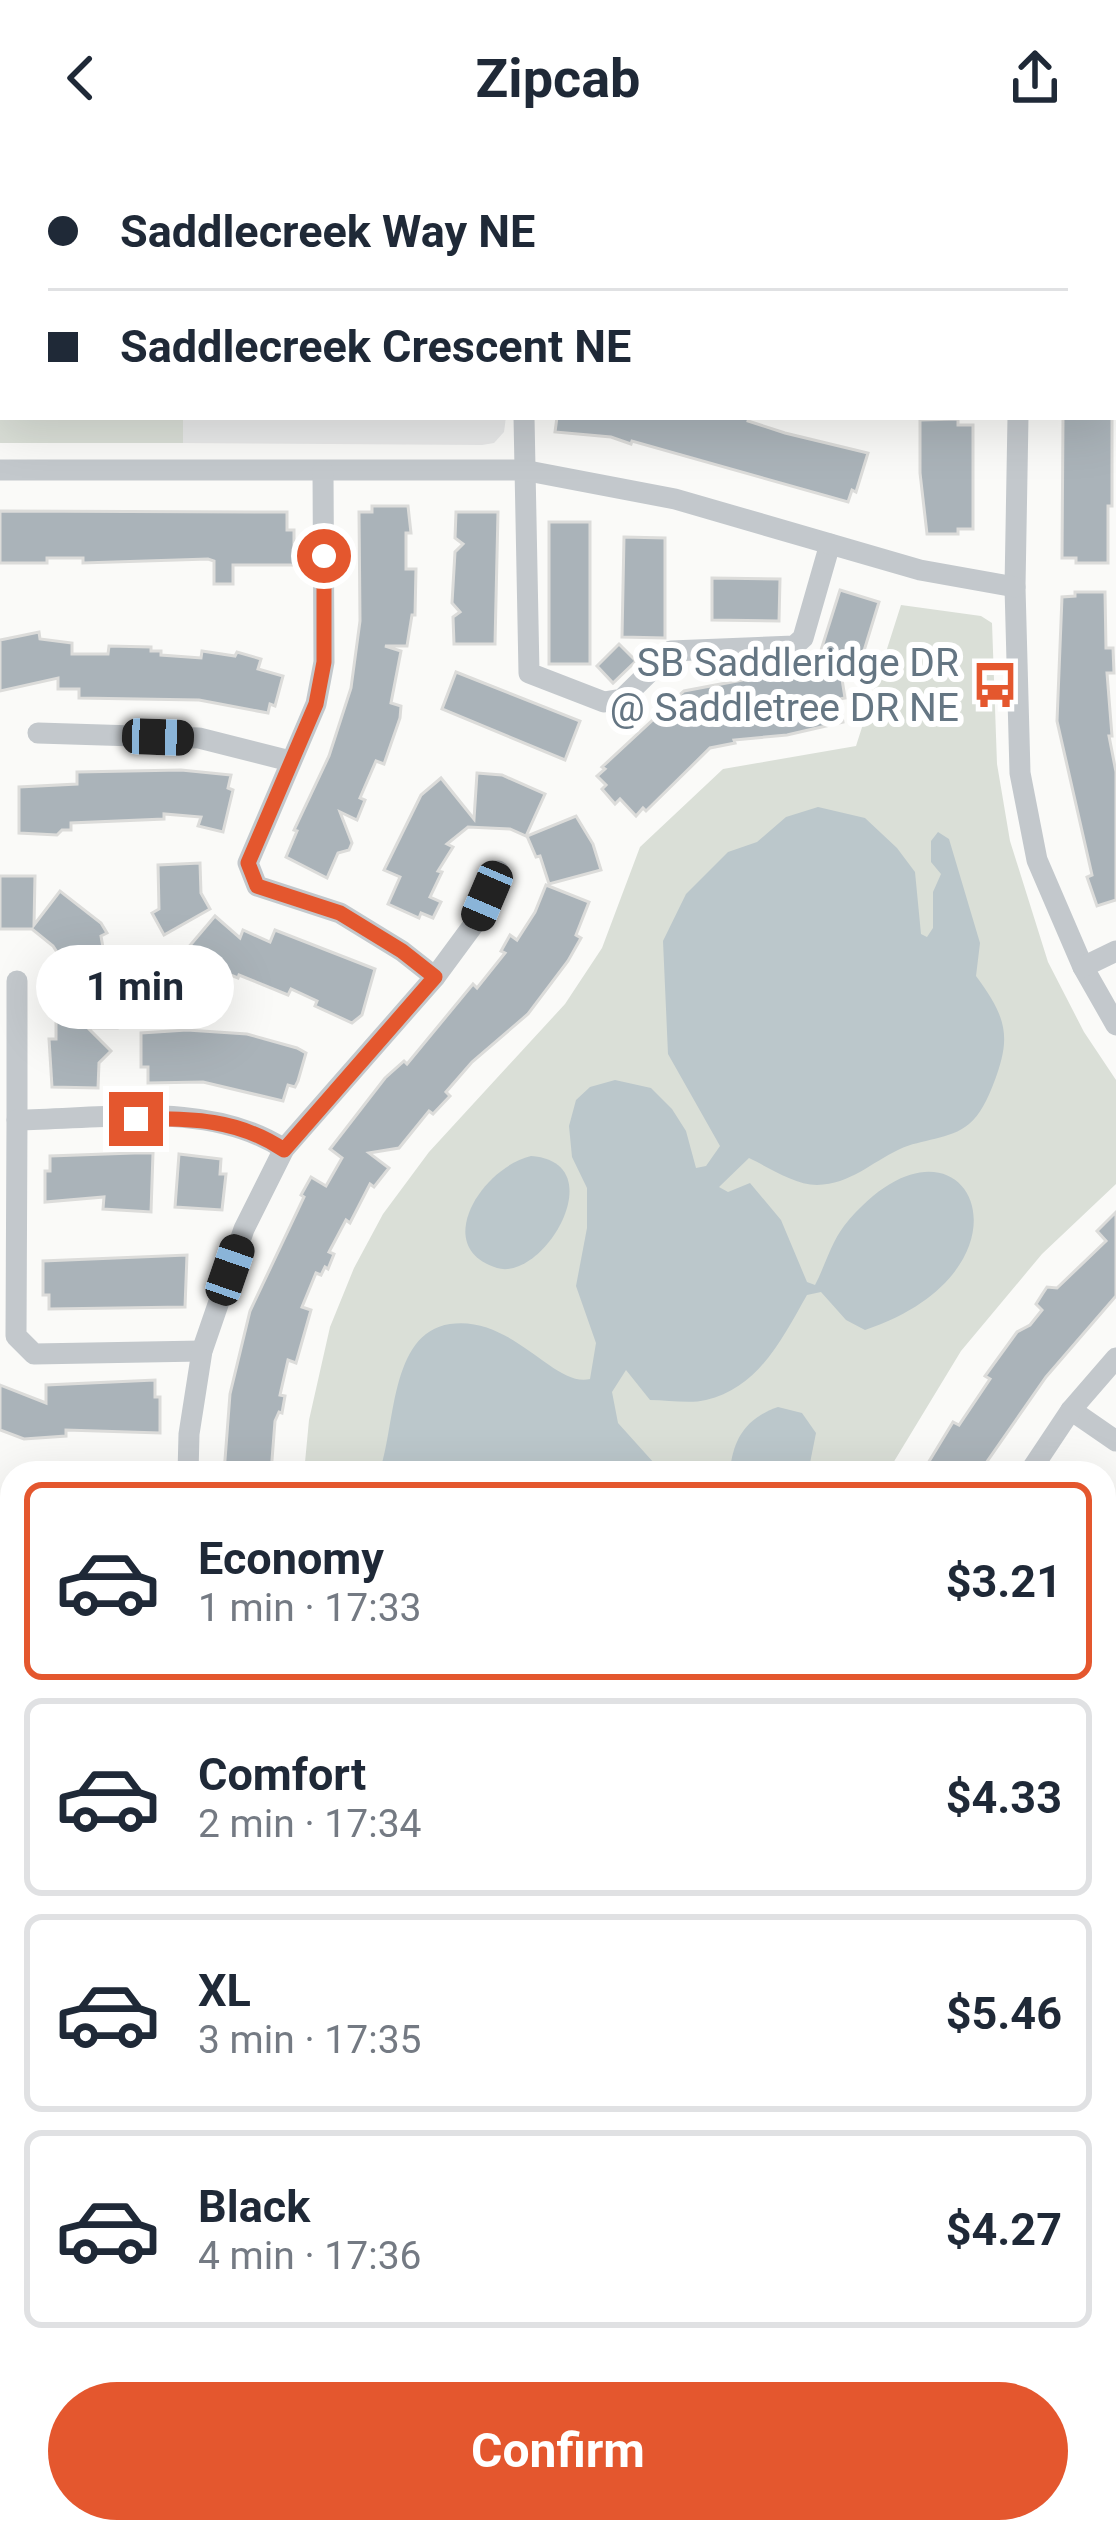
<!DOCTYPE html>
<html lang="en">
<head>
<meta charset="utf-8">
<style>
  :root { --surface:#fff; --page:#f6f6f7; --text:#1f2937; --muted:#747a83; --line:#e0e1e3; --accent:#e4572e }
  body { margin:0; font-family:Roboto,sans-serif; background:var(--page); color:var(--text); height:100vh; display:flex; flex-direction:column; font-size:45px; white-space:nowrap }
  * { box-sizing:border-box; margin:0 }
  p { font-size:39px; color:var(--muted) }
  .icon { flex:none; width:66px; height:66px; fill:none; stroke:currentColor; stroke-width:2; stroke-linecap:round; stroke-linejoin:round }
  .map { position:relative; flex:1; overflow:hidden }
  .drawer { position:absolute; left:0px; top:1305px; width:1116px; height:1083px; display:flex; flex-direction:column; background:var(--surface); border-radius:36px 36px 0 0; box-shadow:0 12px 48px #0002 }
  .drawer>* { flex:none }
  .banner { position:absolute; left:0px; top:0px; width:1116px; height:264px; box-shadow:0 12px 48px #0002; display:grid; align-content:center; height:264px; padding:0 48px; background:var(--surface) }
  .end { position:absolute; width:54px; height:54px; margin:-27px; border:15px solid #e4572e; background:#fff; box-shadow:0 0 0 6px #fff }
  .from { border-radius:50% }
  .bubble { position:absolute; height:84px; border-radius:42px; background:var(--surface); box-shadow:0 12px 48px #0002; font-size:39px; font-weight:700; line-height:84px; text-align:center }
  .car { position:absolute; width:36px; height:72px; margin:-36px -18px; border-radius:15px; box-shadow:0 0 9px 3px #0007; background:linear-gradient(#222 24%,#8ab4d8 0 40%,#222 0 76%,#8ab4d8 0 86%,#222 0) }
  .banner b { display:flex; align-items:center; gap:42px; height:114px; font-size:45px }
  .banner b+b { border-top:3px solid var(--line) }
  .banner i { width:30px; height:30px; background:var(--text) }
  ul { padding:21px 0 0; list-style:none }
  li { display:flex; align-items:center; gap:36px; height:198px; margin:0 24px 18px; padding:0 24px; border:6px solid var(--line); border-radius:18px }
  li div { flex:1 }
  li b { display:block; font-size:45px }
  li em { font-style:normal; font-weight:700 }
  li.on { border-color:var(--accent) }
  li>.icon { width:108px; height:108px; stroke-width:1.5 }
  .cta { display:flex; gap:24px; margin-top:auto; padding:24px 48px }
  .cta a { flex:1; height:138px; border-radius:72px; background:var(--accent); color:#fff; font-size:48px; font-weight:700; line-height:138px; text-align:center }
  header { display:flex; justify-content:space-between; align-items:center; height:156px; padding:0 48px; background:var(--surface); font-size:54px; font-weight:700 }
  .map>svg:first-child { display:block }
</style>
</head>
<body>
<header><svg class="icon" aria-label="back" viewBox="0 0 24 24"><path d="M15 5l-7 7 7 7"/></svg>Zipcab<svg class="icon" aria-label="share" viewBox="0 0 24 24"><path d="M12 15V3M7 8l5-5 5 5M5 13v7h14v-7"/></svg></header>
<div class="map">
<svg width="1116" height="2387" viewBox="0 0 1116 2387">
  <rect width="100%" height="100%" fill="#fafaf8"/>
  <g fill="#e8e9e9">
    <polygon points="184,0 503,0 184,3"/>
    <polygon points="183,261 506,261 504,276 494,287 482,289 183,287"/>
    <polygon points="0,2335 12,2336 12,2376 119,2376 119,2387 0,2387"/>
  </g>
  <g fill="#dadfd7">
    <polygon points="0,0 184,0 3,3 3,261 183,261 183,287 0,287"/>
    <polygon points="901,449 981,460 992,467 997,608 1010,685 1048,806 1084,876 1116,924 1116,1028 1042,1098 961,1195 887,1317 304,1317 309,1264 330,1171 354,1112 383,1058 429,996 565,848 602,792 640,691 723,613 856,590"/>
    <polygon points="0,1900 12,1900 12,2336 0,2335"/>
    <polygon points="119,2376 234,2376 230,2387 119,2387"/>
  </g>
  <g fill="#bbc7cb">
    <path d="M818 651 865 662 897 692 915 716 921 778 927 781 933 772V736L941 718 931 706V685L938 676 949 683 980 787 976 820C1007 862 1012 881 993 929 988 942 980 959 969 968 950 984 921 983 900 993 870 1007 851 1028 817 1029 795 1029 768 1011 749 1002L719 1031 728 1036 750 1027 781 1064 807 1126 815 1129C825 1110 831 1087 844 1070 962 925 1055 1110 865 1174L846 1164 821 1136 807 1139C783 1181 759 1232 706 1244 690 1248 668 1244 650 1244L626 1214 612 1236 618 1267 663 1317H379C396 1272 389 1177 450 1168 513 1159 554 1232 590 1223L596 1187 576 1130 587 1072V1032L572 1001 569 970 576 944 590 931 615 924 651 932 672 953 686 975 696 1012 706 1010 720 990 668 898 663 785 686 738 728 696 757 686 786 661Z"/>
    <path d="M531 1000C614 1006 544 1126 497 1112 431 1092 481 1012 531 1000Z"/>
    <path d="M778 1251 802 1257 816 1277 808 1317H730C732 1284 746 1262 778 1251Z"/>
  </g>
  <g fill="#aab3b9" stroke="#dcdcda" stroke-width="3">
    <polygon points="557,261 749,261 748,265 785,277 868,297 856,336 852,334 848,346 632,285 631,288 611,281 555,276"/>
    <polygon points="1063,261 1112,261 1112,350 1108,350 1108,407 1076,407 1076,402 1062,402"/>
    <polygon points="958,263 958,269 973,269 973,373 958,373 958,378 927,378 920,317 920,264"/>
    <polygon points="372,350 408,350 411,377 406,377 406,413 416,413 415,459 412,459 407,490 385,490 401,495 391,547 401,550 400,562 384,608 376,605 360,642 365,644 357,664 340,656 352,687 349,694 338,697 327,722 286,701 297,675 294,674 329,600 351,532 360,465 359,356 372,356"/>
    <polygon points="0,355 287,356 287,374 294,374 294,409 233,409 233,428 214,428 214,405 208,403 83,407 83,402 47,402 47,407 0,407"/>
    <polygon points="456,356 498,356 495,488 454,488 453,461 460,456 452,447 455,396 463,388 455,382"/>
    <rect x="549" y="366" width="41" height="142"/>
    <polygon points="624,381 665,382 665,482 622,481"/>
    <polygon points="712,422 780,423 779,465 712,464"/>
    <polygon points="840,434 879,446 859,511 839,504 845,542 839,543 843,566 787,579 734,584 735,587 710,592 646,655 643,652 636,660 620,643 615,648 602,633 606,629 597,620 605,613 602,611 684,535 816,510"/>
    <polygon points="1075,436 1105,436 1106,492 1113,492 1114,517 1107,517 1112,580 1109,580 1116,616 1116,744 1097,750 1087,721 1092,719 1057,565 1062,441 1075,440"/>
    <polygon points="39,476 40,483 72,487 72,498 108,498 109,490 151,491 151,495 161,495 161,499 201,502 202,495 235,500 237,496 261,503 258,513 283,520 275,550 270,548 268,557 199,544 79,542 79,533 58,533 58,522 0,535 0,484"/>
    <polygon points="619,488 636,505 613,527 597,510"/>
    <polygon points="456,516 580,565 565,604 442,553"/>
    <polygon points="181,614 231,619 228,632 233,634 223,676 198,670 201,661 164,658 164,663 71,667 71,674 62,674 57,679 19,677 19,631 77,628 77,616"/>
    <polygon points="477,617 502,619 545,638 526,680 510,673 468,671 447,688 453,691 438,715 442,716 430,741 441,746 433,762 421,757 419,762 388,748 400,721 384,714 421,639 441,622 474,663"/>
    <polygon points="576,660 593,688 601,714 549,728 540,700 536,701 527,680"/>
    <polygon points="200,707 201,737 210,753 164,779 152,757 159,753 158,709"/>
    <polygon points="0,720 35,720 34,769 60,735 101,767 107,777 101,780 108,821 111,820 117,872 88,872 111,895 99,907 98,932 52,931 49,883 56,883 56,845 68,845 64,807 53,790 32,773 0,773"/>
    <polygon points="546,729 589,746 576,779 581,782 568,805 528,858 472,906 446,936 450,940 433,958 429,955 399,992 369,997 389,1012 374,1031 370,1028 350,1067 346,1064 329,1096 334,1098 328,1113 325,1111 321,1119 316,1117 302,1151 311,1154 296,1207 288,1204 280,1239 285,1240 282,1257 279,1256 275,1265 271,1317 224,1317 230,1238 250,1155 304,1041 301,1039 311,1021 326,1030 342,1002 330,993 385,922 404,905 407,908 473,828 477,832 505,797 501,795 510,779 517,784 535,756"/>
    <polygon points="215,760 240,782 243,774 270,786 275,774 375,813 362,859 352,867 315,850 317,845 291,833 288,839 239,819 238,822 228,818 225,825 201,816 181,800"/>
    <polygon points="187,874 247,878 297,892 306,897 298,925 295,931 288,929 283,945 203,926 148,927 148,911 141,911 141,877"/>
    <polygon points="134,997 153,997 151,1056 103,1053 104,1041 45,1046 45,1015 50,1015 50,1000"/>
    <polygon points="179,998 221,1003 220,1018 226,1018 222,1054 175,1051"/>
    <polygon points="1116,1056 1116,1140 1046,1221 979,1317 922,1317 953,1266 959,1269 990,1223 985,1220 1017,1176 1030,1169 1042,1154 1036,1148 1043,1137 1047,1131 1057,1132 1106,1085 1097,1075"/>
    <polygon points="187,1099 185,1151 49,1153 49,1139 43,1139 43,1105"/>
    <polygon points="155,1224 155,1241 160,1241 160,1277 66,1274 66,1280 24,1283 0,1274 0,1229 46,1247 46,1229"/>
  </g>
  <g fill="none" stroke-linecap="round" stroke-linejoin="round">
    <defs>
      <g id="secondary">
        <polyline points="0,1832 12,1832"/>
        <polyline points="1104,1832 1116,1832"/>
        <polyline points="1104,1865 1116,1865"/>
        <polyline points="0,1867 12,1867"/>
      </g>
    </defs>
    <use href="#secondary" stroke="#b3babf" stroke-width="34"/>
    <g stroke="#c3c8cc" stroke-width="21">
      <polyline points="767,0 767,3"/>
      <polyline points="525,3 525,0"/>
      <polyline points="1022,3 1022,0"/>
      <polyline points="524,261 529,517 604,546 622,543 671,495 794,490 803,482 830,388"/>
      <polyline points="1018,261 1015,431 1020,617 1037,704 1083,811 1116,869"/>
      <polyline points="0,314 523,314 675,343 920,414 1015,431"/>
      <polyline points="323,315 324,506 316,548 248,707 257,730 340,757 402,795 435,821"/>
      <polyline points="38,577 199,582 290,605"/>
      <polyline points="1083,811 1116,795"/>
      <polyline points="17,825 17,964"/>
      <path d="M202 1195 34 1198 16 1180 17 964C104 963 209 944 284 993"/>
      <polyline points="1071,1254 1116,1285"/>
      <polyline points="188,1317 189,1278 202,1195 244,1073 284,993 435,821 477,764 498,715"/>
      <polyline points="1029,1317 1071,1254 1116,1202"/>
      <polyline points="1104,2312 1116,2305"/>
      <polyline points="738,2376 746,2387"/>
      <polyline points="383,2387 386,2376"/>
      <polyline points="982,2387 999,2376"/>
    </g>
    <use href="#secondary" stroke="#fff" stroke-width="30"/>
  </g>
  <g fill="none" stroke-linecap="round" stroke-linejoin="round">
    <path stroke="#e4572e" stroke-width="15" d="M136 963C191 962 238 963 284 994L435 821 402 795 340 757 257 730 248 707 316 548 324 506V400"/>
  </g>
  <defs>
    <symbol id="bus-bare" viewBox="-9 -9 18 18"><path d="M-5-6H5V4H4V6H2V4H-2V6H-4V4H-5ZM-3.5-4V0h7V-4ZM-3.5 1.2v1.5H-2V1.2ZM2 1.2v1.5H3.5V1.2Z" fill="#e4572e" stroke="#fff" stroke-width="2.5" paint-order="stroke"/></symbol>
  </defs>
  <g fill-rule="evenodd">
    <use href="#bus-bare" x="962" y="496" width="66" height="66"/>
  </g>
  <g text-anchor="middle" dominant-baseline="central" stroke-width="12" stroke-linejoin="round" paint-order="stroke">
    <g font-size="39" fill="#657683" stroke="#fff" text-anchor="end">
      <text x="959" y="507">SB Saddleridge DR<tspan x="959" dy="45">@ Saddletree DR NE</tspan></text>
    </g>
  </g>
</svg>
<i class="end from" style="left:324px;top:400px"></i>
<i class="end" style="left:136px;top:963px"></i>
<div class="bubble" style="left:36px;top:789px;width:198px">1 min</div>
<i class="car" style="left:158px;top:581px;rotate:92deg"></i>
<i class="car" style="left:487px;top:740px;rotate:203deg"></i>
<i class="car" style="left:230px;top:1114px;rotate:19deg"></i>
<div class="banner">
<b><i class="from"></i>Saddlecreek Way NE</b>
<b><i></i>Saddlecreek Crescent NE</b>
</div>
<section class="drawer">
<ul>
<li class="on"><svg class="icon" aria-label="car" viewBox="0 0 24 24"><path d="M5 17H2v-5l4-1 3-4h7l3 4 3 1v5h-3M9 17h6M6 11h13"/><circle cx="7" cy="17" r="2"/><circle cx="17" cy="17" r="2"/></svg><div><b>Economy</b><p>1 min · 17:33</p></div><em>$3.21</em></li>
<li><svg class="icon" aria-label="car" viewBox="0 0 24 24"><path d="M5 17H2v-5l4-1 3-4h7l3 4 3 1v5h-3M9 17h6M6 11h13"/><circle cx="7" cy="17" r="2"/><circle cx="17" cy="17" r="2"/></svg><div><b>Comfort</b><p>2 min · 17:34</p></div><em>$4.33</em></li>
<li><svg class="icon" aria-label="car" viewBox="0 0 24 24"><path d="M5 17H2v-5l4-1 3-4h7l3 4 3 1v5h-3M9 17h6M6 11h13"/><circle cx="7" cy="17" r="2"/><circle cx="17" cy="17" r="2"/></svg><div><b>XL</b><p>3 min · 17:35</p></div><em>$5.46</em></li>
<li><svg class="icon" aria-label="car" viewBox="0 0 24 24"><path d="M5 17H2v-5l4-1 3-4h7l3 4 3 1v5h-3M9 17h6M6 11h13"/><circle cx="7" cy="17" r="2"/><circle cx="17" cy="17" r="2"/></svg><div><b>Black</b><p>4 min · 17:36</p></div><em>$4.27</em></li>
</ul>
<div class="cta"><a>Confirm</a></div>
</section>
</div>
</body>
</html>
